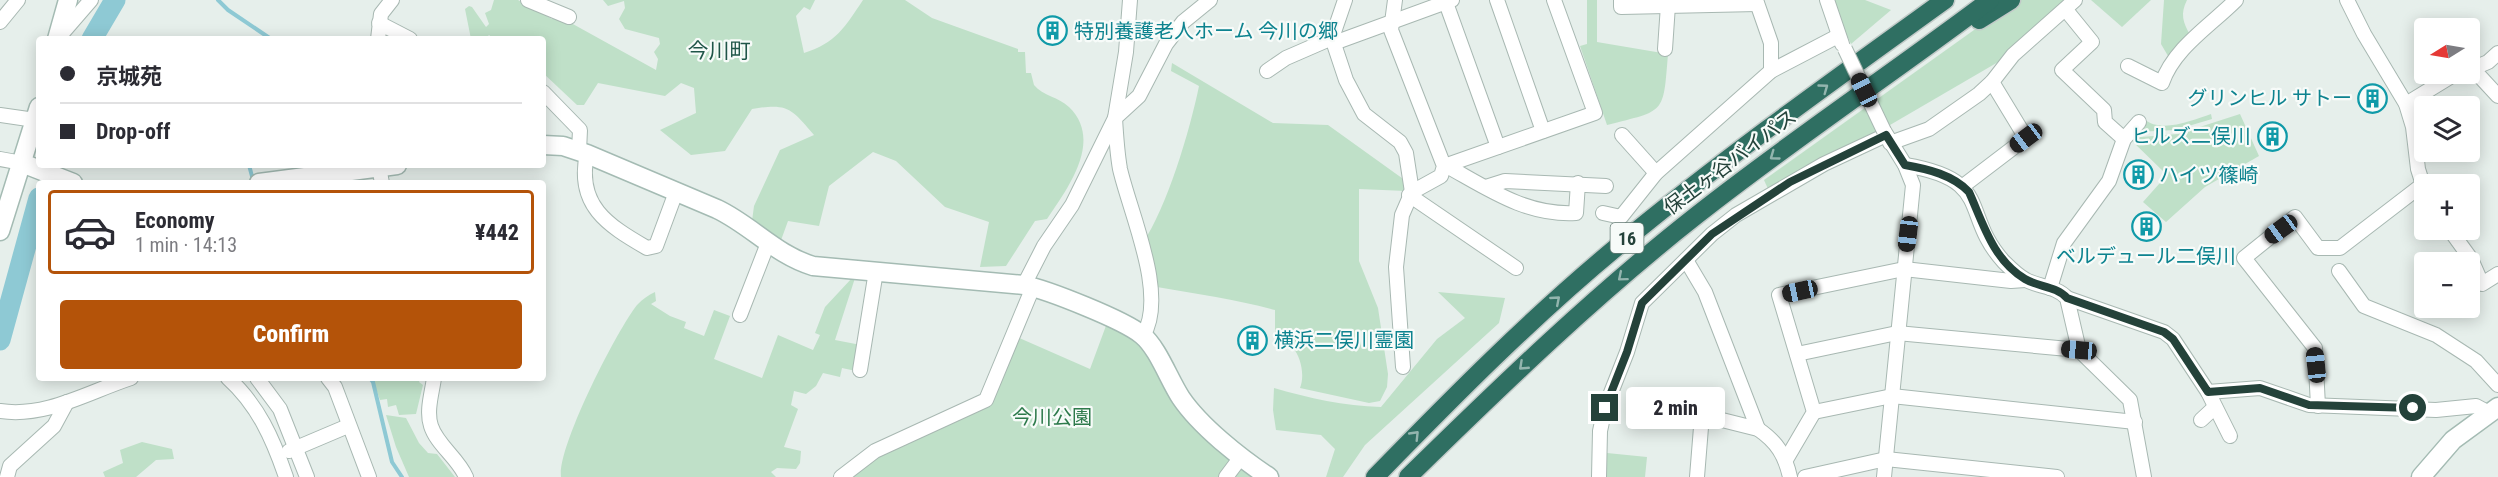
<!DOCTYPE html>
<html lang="en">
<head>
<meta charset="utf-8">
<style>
  :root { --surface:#fff; --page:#f7f7f7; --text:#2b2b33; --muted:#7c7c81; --line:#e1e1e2; --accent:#b45309 }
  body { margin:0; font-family:"Roboto Condensed","Noto Sans JP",sans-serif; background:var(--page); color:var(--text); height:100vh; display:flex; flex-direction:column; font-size:22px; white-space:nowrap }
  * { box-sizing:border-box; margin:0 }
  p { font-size:20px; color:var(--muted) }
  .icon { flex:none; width:33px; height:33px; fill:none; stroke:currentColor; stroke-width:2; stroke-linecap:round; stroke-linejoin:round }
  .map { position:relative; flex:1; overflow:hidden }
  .details { position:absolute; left:36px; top:180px; width:510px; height:201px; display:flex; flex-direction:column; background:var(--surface); border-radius:6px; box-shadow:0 3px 15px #0003 }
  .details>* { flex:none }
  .banner { position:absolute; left:36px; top:36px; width:510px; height:132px; border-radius:6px; box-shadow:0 3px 15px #0003; display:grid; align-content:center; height:132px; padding:0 24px; background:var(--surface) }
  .needle { width:39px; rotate:259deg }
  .tools { position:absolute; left:2414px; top:18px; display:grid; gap:12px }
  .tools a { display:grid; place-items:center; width:66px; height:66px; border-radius:6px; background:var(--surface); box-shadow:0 3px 15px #0003; font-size:30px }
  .end { position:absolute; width:27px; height:27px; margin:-14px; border:8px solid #24423a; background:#fff; box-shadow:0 0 0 3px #fff }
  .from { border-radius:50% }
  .bubble { position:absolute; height:42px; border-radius:6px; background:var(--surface); box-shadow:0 3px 15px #0003; font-size:20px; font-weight:800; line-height:42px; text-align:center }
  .car { position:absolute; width:18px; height:36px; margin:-18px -9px; border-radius:8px; box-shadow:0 0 4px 2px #0007; background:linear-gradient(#222 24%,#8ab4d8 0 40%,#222 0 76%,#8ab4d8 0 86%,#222 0) }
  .banner b { display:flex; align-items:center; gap:21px; height:57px; font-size:22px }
  .banner b+b { border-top:2px solid var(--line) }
  .banner i { width:15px; height:15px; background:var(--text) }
  ul { padding:10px 0 0; list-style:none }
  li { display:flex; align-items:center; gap:18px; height:84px; margin:0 12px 9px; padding:0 12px; border:3px solid transparent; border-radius:6px }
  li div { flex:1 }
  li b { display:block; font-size:22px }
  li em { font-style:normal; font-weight:800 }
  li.selected { border-color:var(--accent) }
  li>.icon { width:54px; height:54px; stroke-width:1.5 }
  .button { display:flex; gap:12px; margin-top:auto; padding:12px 24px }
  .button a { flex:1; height:69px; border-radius:6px; background:var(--accent); color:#fff; font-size:24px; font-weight:800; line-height:69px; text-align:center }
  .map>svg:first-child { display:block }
</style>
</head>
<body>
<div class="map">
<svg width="2498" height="477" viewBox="0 0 2498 477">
  <rect width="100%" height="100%" fill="#e6efeb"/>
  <g fill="#bfe0c8">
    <path d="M494 0H518L552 19 562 18 656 70 658 59 654 52 660 44 659 38 625 29 619 19 625 8 624 1 608 6 603 0H815L810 10 804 7 796 16 804 53C836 43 845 27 863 0H905L932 18 1018 49V52H1025L1026 73H1031L1034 85C1043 96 1059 97 1069 107 1104 141 1067 189 1047 219L1035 221 1006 266 980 267 989 222 945 207 896 161 873 152 829 186 819 226 788 221 780 243 752 221 754 206 780 150 814 135C791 108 788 103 752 109L725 151 691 155 660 130 696 113 694 88 681 83 665 96 598 83 584 105H577L543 73V39H494L489 35 485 39H471L465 9 469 6 472 7 486 27 489 24 485 13 491 10Z"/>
    <path d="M1587 0H1597V42L1668 54C1663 115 1666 110 1607 125L1580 46 1587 44Z"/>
    <polygon points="1835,0 1865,0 1891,10 1851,44 1837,14"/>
    <polygon points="2021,0 2067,0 2005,58 1878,132 1768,189 1764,180 1995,15"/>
    <polygon points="2091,0 2151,0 2122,27"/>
    <path d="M2164 0H2187C2180 14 2183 22 2190 35L2171 61 2161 44Z"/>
    <path d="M1172 63 1273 123 1328 125 1406 181V191L1359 189V261L1378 308 1388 374 1387 387 1380 401 1369 403 1300 388C1305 376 1301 357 1293 348L1281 347 1275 338V310C1239 300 1197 294 1157 287L1142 244C1167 208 1190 130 1199 86L1171 71Z"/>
    <path d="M2211 114 2212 119 2175 130 2137 132 2144 119C2161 134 2193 120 2211 114Z"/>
    <polygon points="2240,114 2259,156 2205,187 2166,222 2143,202 2167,175 2129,138 2178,134"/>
    <path d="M852 278H855L835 340 861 345 856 371 842 368 840 377 823 373 816 386 806 394 794 391 791 405 798 409 784 447 801 451 800 463 796 469 777 468 771 472 776 477H561C557 447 617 330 637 305 643 299 648 295 655 292L656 301 651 304 670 316 686 322 684 328 704 336 714 310 730 316 714 359 762 378 778 335 813 350 820 335 815 333 825 307Z"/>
    <path d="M1438 292 1505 298 1499 323 1365 445 1343 477H1326L1335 449 1321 435 1276 430 1273 410 1274 388C1309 398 1344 406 1381 407L1437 339 1465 318Z"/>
    <polygon points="1107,323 1135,337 1256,477 850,477 880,454 992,402 1017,337 1090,369"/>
    <polygon points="372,378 420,378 419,382 423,385 416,414 399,415 396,405 388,407 387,399 380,400"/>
    <polygon points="386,415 406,418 419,443 428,453 437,454 455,477 409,477 396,447"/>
    <polygon points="142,442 172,449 174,459 156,460 136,477 105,477 103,472 123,463 120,450"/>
    <polygon points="1607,453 1647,457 1645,477 1606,477"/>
  </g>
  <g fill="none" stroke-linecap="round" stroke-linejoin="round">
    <g stroke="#8ec9d4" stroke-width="4">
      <polyline points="218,0 228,10 271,39"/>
      <polyline points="249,165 253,180"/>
      <polyline points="370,378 373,382 392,462 402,477"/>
    </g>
    <g stroke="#8ec9d4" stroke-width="21">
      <polyline points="92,39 115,0"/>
      <polyline points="0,340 39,198"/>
    </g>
    <defs>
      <g id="street">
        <polyline points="528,0 569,17"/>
        <polyline points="1345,0 1332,38 1346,80 1364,114 1400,142 1406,153 1412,192 1402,215 1396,267 1403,367"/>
        <polyline points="1395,0 1391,30 1444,166 1441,176 1412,192"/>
        <polyline points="1445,0 1498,147"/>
        <polyline points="1497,0 1543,131"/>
        <polyline points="1621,0 1621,7 1757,4"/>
        <polyline points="1756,0 1771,43 1771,71"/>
        <polyline points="1827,0 1842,44"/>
        <polyline points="2347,0 2364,34 2406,104 2413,127 2418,169 2424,188"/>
        <polyline points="2066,10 2092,42 2062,70 2104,110 2105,122 2124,139"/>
        <polyline points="0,22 18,0"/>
        <polyline points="379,23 410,39"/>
        <polyline points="59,37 91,0"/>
        <polyline points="378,39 381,14 392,0"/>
        <polyline points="1334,43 1452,0"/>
        <polyline points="1665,49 1668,5"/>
        <path d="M2128 66 2162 83C2174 48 2210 26 2236 0"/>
        <polyline points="2473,69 2498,96"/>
        <polyline points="2469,70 2488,62 2498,53"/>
        <polyline points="1267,71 1286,58 1332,38"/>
        <polyline points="543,92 580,130 579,151"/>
        <polyline points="2406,104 2455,74"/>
        <polyline points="0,115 35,120"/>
        <polyline points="1884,131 1905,165 1913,185 1884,477"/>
        <polyline points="1622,135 1656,173"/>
        <polyline points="1890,143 1929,129 1979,94 1992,82 2013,55 2075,0"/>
        <path d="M587 154C576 205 607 225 647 248L656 246 676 192"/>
        <polyline points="0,159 22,163"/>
        <path d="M1445 165C1487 188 1526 216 1576 213L1578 183"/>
        <path d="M1905 165C1995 180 1960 214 2004 262 2010 268 2018 276 2026 280 2039 287 2056 286 2067 298L2079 350 2130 400 2144 477"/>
        <polyline points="1444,166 1595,113 1554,0"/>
        <polyline points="379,167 382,183"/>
        <polyline points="1963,186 2026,138 1992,82"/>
        <polyline points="1486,187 1505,181 1606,186"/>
        <polyline points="1409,195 1516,268"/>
        <polyline points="1603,213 1621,217 1656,173 1771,71 1838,36"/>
        <polyline points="2450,230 2471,259 2482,284 2498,274"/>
        <polyline points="1686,260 1705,292 1758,429"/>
        <polyline points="2339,271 2364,306 2436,335 2476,361 2498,385"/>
        <polyline points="1024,285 1044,246 1072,205 1115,118 1126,52 1130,0"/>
        <polyline points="2050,288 2064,243 2109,181 2124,139 2139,122"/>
        <polyline points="2067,298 2164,332 2173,339 2208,392 2260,388 2309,405 2436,410 2476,406 2489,413"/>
        <polyline points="740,315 768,243"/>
        <path d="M1143 336C1168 295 1130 213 1120 169 1117 152 1116 135 1115 118L1139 96 1166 44 1183 22 1210 0"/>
        <polyline points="1797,354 1897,333 2079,350"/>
        <polyline points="860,370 876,271"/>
        <path d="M228 378C258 405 273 439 286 477"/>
        <polyline points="257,378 280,409 307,477"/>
        <polyline points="328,378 335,387 369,477"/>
        <path d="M434 378C432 393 426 411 431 426 437 445 458 458 466 477"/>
        <polyline points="2208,392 2230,436"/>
        <polyline points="2318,406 2315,348 2244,258 2295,217 2318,248 2340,248 2422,185"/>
        <path d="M0 411C46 418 88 392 131 378"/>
        <polyline points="1814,412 1892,396 2135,422"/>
        <polyline points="2201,420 2215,407"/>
        <polyline points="289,451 348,426"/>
        <polyline points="1787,458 1814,412 1779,295 1904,269 2011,281 2025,280"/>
        <polyline points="7,477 10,466 54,426 67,402"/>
        <polyline points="841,477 875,451 986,400 1033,287"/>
        <polyline points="1226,477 1241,457"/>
        <polyline points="1599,477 1600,431 1605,408 1627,352 1642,303 1712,234 1736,215 1824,164 1886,135"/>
        <path d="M1697 477 1702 415 1758 429C1777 442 1785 455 1790 477"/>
        <polyline points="1805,477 1886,459 2057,477"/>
      </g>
      <g id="secondary">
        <polyline points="57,39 68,0"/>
        <path d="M543 145 563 146 587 154 717 209C751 225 776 255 813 266L1024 285C1048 290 1124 320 1142 335 1158 348 1169 380 1181 398 1200 426 1240 458 1269 477"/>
        <polyline points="22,163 73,183"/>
        <polyline points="259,183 397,165"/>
        <polyline points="0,231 39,107"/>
        <polyline points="2421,477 2453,440 2498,407"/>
      </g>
      <g id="highway">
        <polyline points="1979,20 2011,0"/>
        <path d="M1375 477C1453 397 1532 317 1618 246 1723 159 1834 80 1945 0"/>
        <path d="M1408 477C1501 386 1595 295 1697 215 1792 140 1893 73 1990 0"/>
      </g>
    </defs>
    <use href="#street" stroke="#a8b8b2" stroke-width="16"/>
    <use href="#secondary" stroke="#a4bbb3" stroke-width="21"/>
    <use href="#highway" stroke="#c2cac8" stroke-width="21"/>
    <use href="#street" stroke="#fff" stroke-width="14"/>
    <use href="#secondary" stroke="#fff" stroke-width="18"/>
    <use href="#highway" stroke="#2f6f62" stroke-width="18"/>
    <defs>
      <polyline id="street-bridge" points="1845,49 1884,131"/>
    </defs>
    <use href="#street-bridge" stroke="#a8b8b2" stroke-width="16" stroke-linecap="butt"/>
    <use href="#street-bridge" stroke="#fff" stroke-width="14"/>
  </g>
  <defs><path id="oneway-chevron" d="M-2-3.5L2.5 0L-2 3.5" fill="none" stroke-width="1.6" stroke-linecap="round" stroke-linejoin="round" transform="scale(1.5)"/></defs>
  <g stroke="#93b5ae">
    <use href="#oneway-chevron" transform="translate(1824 88) rotate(-36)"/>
    <use href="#oneway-chevron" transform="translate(1774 156) rotate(144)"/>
    <use href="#oneway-chevron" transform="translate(1622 277) rotate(140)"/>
    <use href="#oneway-chevron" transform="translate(1556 300) rotate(-41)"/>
    <use href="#oneway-chevron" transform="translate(1523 366) rotate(137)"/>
    <use href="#oneway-chevron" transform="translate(1415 435) rotate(-46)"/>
  </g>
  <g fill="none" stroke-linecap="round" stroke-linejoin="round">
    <path stroke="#24423a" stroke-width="8" d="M1605 408 1627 352 1642 303 1712 234 1790 182 1886 135 1905 165C1928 169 1953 175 1969 192 1983 223 1993 260 2025 279 2038 287 2056 286 2067 298L2164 332 2173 339 2208 392 2260 388 2309 405 2413 408"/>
  </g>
  <defs>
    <symbol id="building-ring" viewBox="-11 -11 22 22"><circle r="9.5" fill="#f7fbf9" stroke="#0f9aa8" stroke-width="1.5"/><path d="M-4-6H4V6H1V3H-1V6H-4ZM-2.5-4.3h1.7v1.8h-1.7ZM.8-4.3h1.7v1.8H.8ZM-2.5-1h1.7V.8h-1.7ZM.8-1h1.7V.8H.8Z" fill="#0f9aa8"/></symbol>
  </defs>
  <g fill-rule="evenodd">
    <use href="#building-ring" x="1036" y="14" width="33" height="33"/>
    <use href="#building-ring" x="2356" y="82" width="33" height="33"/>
    <use href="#building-ring" x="2256" y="120" width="33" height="33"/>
    <use href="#building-ring" x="2122" y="158" width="33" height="33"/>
    <use href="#building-ring" x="2130" y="210" width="33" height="33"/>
    <use href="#building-ring" x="1236" y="324" width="33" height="33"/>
  </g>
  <g text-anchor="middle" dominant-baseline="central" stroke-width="4.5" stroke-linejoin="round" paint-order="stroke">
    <rect fill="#f7fbf9" stroke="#637a73" stroke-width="1.5" x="1610.5" y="223" width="33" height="30" rx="4.5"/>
    <g font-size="18" font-weight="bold" fill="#24423a">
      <text x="1627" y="238">16</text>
    </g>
    <g font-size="20" fill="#0d838f" stroke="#f7fbf9" text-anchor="start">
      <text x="1074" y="31">特別養護老人ホーム 今川の郷</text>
      <text x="2352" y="98" text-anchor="end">グリンヒル サトー</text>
      <text x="2251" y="136" text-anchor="end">ヒルズ二俣川</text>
      <text x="2159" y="175">ハイツ篠崎</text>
      <text x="2146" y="256" text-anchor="middle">ベルデュール二俣川</text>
      <text x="1274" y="340">横浜二俣川霊園</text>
    </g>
    <g font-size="20" fill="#24423a" stroke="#f7fbf9">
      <text transform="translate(1730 162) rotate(-37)">保土ヶ谷バイパス</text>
    </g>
    <g font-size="20" fill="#2d7a4b" stroke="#f7fbf9">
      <text x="1052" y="417">今川公園</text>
    </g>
    <g font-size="21" fill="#1f5548" stroke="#f7fbf9">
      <text x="719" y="51">今川町</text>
    </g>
  </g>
</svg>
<div class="tools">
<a><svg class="needle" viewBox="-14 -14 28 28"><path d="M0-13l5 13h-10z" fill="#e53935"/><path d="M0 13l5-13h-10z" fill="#7c7c81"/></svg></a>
<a><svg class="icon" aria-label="layers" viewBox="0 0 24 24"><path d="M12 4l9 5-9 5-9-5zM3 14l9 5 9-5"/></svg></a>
<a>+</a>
<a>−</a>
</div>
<i class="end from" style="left:2413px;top:408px"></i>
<i class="end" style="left:1605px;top:408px"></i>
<div class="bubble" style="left:1626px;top:387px;width:99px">2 min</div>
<i class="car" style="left:1864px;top:90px;rotate:334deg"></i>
<i class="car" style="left:2026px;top:138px;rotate:233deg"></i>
<i class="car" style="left:2281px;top:229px;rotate:234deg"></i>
<i class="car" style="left:1908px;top:234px;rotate:187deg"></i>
<i class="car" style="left:1800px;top:291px;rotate:258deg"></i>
<i class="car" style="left:2079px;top:350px;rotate:275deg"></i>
<i class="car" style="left:2316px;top:365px;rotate:354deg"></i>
<div class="banner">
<b><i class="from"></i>京城苑</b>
<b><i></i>Drop-off</b>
</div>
<section class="details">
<ul>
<li class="selected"><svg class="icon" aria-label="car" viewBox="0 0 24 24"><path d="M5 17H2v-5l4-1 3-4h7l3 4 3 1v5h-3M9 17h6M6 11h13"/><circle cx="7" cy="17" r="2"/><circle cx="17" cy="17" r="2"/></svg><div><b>Economy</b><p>1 min · 14:13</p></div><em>¥442</em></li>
</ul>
<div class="button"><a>Confirm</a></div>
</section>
</div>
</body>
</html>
